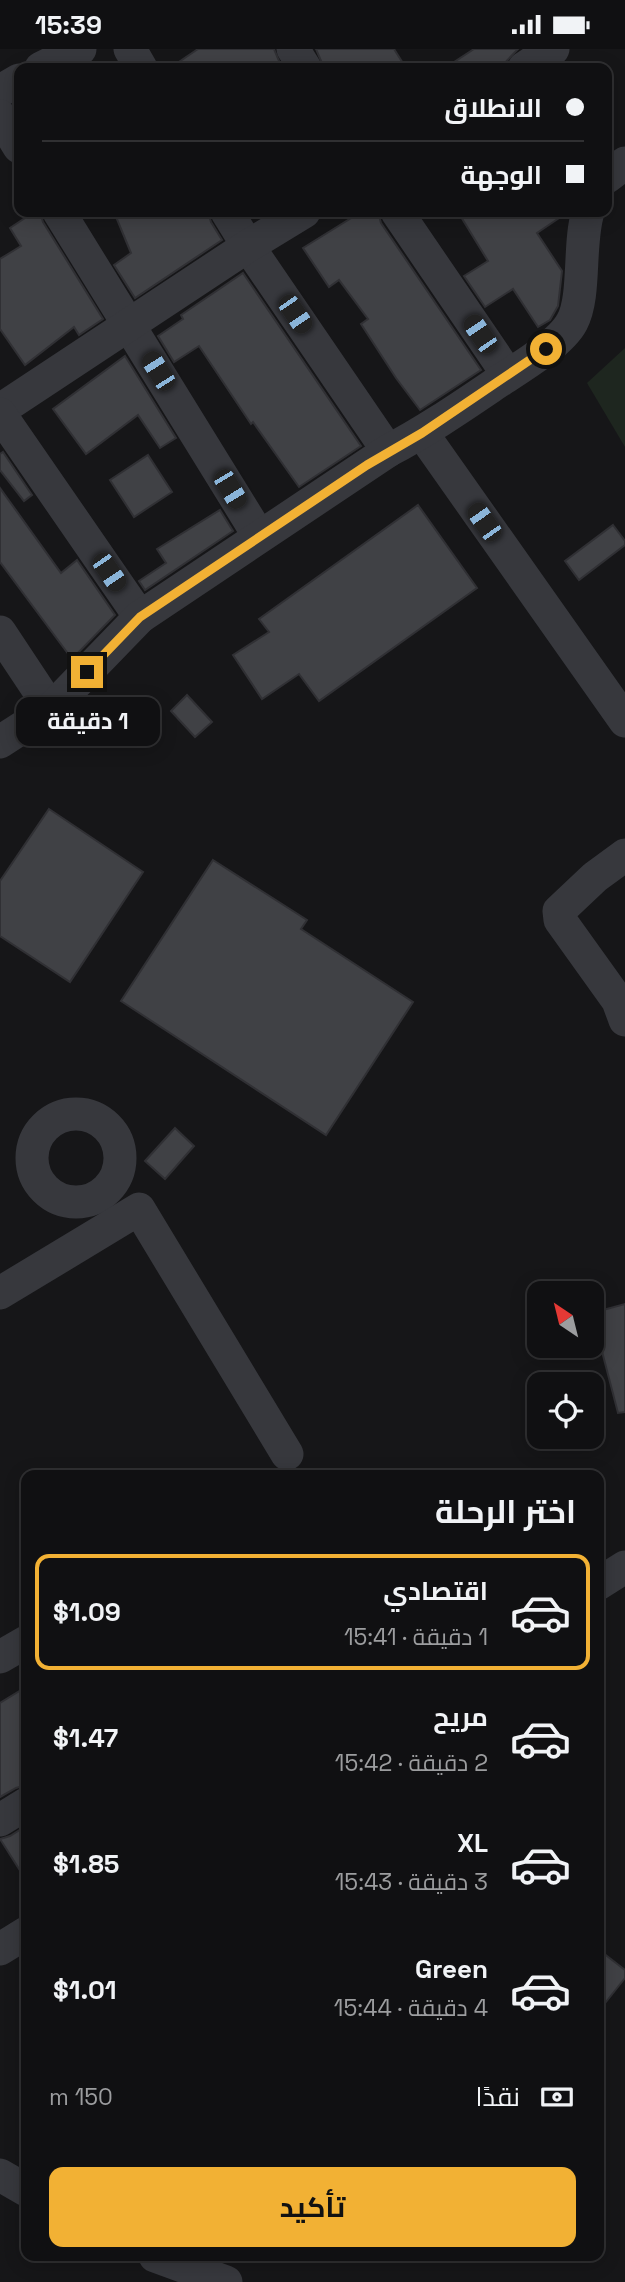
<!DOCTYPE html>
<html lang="ar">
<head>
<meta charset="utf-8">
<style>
  :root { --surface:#101012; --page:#19191b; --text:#f1f3f6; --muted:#9c9d9f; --line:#303032; --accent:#f2b134 }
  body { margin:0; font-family:"Space Grotesk",Cairo,sans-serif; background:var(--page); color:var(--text); direction:rtl; height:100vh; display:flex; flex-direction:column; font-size:26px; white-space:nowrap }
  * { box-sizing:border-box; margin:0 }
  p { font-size:23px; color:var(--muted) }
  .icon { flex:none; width:38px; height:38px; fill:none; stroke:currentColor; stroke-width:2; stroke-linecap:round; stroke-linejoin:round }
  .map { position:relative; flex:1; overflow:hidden; direction:ltr }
  .sheet { position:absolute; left:21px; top:1421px; width:583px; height:791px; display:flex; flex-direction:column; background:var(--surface); border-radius:14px; box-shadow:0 4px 18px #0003,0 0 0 2px var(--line); direction:rtl }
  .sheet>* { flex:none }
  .top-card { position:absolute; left:14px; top:14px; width:598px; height:154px; border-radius:14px; box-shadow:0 4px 18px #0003,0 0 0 2px var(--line); direction:rtl; display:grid; align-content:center; height:154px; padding:0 28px; background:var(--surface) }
  .needle { width:46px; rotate:325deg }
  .tools { position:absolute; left:527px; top:1232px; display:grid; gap:14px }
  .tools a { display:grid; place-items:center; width:77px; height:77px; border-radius:14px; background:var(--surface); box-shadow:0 4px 18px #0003,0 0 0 2px var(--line); font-size:35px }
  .end { position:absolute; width:32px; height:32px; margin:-16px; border:9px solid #f2b134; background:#111; box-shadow:0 0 0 4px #111 }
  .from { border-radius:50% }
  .bubble { position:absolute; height:49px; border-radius:14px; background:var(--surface); box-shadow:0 4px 18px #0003,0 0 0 2px var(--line); font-size:23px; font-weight:700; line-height:49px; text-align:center; direction:rtl }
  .car { position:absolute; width:21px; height:42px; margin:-21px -10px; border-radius:9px; box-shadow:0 0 5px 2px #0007; background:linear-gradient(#222 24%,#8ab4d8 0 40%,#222 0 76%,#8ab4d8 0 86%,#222 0) }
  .top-card b { display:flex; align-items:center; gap:24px; height:66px; font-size:26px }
  .top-card b+b { border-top:2px solid var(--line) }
  .top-card i { width:18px; height:18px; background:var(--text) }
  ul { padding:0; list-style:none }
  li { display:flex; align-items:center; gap:21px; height:116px; margin:0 14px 10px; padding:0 14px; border:4px solid transparent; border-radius:14px }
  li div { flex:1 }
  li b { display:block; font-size:26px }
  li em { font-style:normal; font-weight:700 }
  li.selected { border-color:var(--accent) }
  li>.icon { width:63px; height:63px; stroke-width:1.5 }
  h2 { padding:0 28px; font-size:32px; line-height:84px }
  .pay { display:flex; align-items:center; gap:18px; height:77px; padding:0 28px; font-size:26px }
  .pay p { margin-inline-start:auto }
  .primary-button { display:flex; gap:14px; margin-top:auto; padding:14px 28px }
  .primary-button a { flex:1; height:80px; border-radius:14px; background:var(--accent); color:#111; font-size:28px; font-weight:700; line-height:80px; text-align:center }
  .status { display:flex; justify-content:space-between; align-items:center; height:49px; padding:0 35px; background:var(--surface); direction:ltr }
  .status svg { height:19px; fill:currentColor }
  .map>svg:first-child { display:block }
</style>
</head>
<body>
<div class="status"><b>15:39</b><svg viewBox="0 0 49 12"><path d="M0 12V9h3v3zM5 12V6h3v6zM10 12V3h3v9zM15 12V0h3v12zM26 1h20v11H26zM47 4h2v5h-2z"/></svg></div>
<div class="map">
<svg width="625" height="2233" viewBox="0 0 625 2233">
  <rect width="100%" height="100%" fill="#161618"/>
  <polygon fill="#1e261f" points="625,299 625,398 587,334"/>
  <g fill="#404145" stroke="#303034" stroke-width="2">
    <polygon points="198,0 274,0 282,19 170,19"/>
    <polygon points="316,0 394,0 406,19 324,19"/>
    <polygon points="474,0 518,0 500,19 445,19"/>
    <polygon points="34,163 40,163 43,173 103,270 79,286 74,278 25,316 0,280 0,210 21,197 10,179"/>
    <polygon points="114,163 208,163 211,173 222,191 135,249 114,216 131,204"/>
    <polygon points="361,163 378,163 381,174 481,321 420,361 396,329 361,275 368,270 339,231 329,238 303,199"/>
    <polygon points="458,163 568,163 537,184 562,222 558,257 550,271 538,278 513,240 485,258 464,227 488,212"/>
    <polygon points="243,224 361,397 299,438 253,373 251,375 199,297 174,313 158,287 183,270 181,266"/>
    <polygon points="125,307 176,389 160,399 138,366 86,405 53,360"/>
    <polygon points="3,403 32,446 24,452 0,421 0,405"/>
    <polygon points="148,406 172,443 134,468 110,431"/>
    <polygon points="0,439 61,524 77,511 115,566 72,610 0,513"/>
    <polygon points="418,456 477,539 319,652 299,625 262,650 233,606 269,583 259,570"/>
    <polygon points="220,461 233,482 145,541 139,532 166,514 157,500"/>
    <polygon points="613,476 625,492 625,496 579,531 565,512"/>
    <polygon points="187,646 212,673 195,688 171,662"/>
    <polygon points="49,760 143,823 70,933 0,887 0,832"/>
    <polygon points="213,811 307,871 301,880 413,953 326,1086 121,952"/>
    <polygon points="175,1079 194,1097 165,1130 145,1112"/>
    <polygon points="625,1255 625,1363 618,1364 592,1264"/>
    <polygon points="26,1638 26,1736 16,1739 0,1748 0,1654"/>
    <polygon points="26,1777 26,1831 0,1790 10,1787"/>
    <polygon points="598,1900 625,1921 625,1929 598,1963"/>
  </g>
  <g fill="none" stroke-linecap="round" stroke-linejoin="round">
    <g stroke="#37383d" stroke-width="33">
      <polyline points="130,0 141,19"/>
      <polyline points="293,0 305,19"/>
      <polyline points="41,19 80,0"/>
      <polyline points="524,19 553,0"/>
      <polyline points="0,42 19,31"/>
      <polyline points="0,67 19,98"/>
      <polyline points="607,128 625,114"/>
      <polyline points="59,163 259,487"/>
      <polyline points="227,163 248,197 388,402"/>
      <polyline points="397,163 508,326"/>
      <polyline points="0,361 248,197 304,163"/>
      <polyline points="0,365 140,568"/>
      <polyline points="422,384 625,672"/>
      <polyline points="0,583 51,660"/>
      <path d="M0 693 51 660 140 568 388 402C428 381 464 356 501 331 521 318 561 294 572 273 586 247 578 195 588 163"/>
      <polyline points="625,806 595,828 559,862 560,871 618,952 625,971"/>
      <circle cx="76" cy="1109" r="44"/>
      <polyline points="0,1244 139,1160 287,1405"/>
      <polyline points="598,1535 625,1518"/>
      <polyline points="0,1608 26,1593"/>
      <polyline points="0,1771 26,1755"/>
      <polyline points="0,1900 26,1884"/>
      <polyline points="0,2126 26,2141"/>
      <polyline points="155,2207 226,2233"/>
    </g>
  </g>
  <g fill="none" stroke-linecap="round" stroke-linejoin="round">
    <polyline stroke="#f2b134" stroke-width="9" points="87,623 140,568 367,416 422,384 546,300"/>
  </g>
</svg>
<div class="tools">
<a><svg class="needle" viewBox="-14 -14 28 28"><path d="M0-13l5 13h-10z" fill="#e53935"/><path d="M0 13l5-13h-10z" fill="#9c9d9f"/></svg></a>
<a><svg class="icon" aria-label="locate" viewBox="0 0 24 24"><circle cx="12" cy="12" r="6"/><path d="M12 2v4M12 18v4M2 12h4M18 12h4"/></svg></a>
</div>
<i class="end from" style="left:546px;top:300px"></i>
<i class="end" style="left:87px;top:623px"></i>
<div class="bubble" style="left:16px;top:648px;width:144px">1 دقيقة</div>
<i class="car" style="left:295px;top:265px;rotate:146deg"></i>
<i class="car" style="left:480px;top:285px;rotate:326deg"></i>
<i class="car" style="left:158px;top:322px;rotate:328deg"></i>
<i class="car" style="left:230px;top:440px;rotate:149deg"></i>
<i class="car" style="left:484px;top:473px;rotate:325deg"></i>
<i class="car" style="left:109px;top:523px;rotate:146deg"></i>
<div class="top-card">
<b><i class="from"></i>الانطلاق</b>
<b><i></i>الوجهة</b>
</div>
<section class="sheet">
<h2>اختر الرحلة</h2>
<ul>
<li class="selected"><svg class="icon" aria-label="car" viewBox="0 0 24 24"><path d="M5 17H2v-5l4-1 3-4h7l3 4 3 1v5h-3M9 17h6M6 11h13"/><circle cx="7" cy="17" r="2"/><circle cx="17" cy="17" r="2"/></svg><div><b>اقتصادي</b><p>1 دقيقة · 15:41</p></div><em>$1.09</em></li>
<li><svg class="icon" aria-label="car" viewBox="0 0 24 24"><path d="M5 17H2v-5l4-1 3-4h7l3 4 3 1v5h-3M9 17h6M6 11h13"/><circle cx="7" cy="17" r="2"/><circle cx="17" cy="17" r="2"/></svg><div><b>مريح</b><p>2 دقيقة · 15:42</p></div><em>$1.47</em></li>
<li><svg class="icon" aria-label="car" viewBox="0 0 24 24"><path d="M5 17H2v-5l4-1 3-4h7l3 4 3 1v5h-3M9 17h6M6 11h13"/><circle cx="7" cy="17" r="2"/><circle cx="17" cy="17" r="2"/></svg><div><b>XL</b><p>3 دقيقة · 15:43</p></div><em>$1.85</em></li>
<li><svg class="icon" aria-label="car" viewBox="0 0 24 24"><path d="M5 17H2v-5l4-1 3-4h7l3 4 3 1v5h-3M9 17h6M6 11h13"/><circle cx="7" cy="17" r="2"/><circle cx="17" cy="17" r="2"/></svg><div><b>Green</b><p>4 دقيقة · 15:44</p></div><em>$1.01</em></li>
</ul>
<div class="pay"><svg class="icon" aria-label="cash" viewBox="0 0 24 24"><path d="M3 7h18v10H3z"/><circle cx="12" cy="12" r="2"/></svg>نقدًا<p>150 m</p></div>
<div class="primary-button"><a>تأكيد</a></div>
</section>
</div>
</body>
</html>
